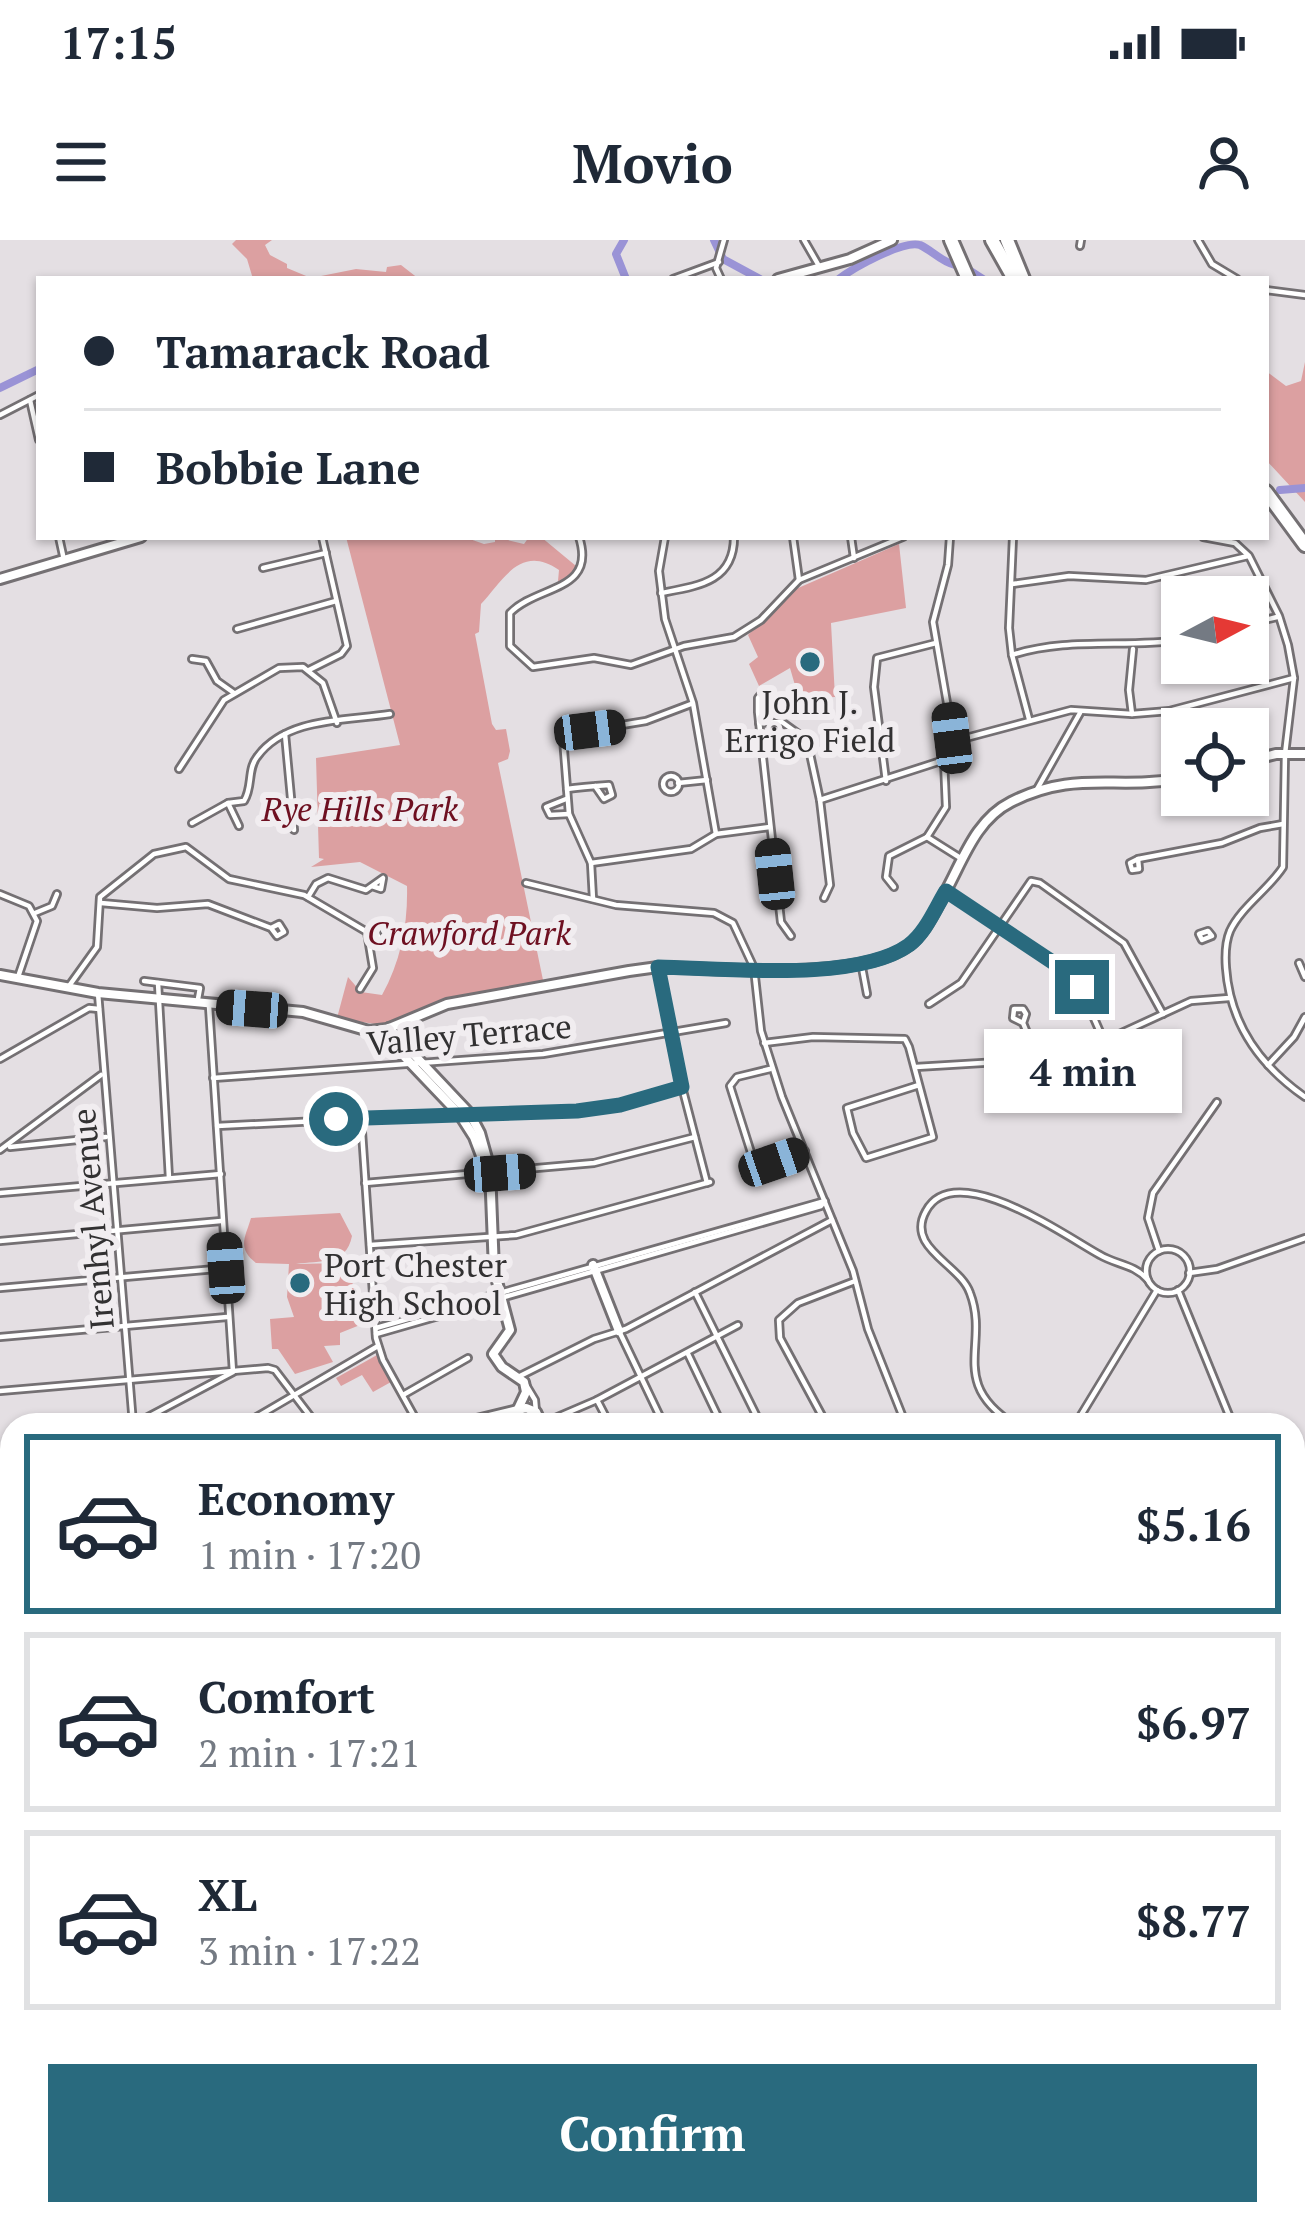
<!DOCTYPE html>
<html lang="en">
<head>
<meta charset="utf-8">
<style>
  :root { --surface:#fff; --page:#f2f2f3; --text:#1f2937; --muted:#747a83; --line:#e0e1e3; --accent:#296a7e }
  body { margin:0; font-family:"PT Serif",serif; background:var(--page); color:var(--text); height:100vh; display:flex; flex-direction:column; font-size:45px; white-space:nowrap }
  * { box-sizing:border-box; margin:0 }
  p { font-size:39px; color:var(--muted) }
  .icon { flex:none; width:66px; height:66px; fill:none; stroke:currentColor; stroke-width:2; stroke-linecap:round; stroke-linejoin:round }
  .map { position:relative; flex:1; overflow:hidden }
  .side { position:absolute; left:0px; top:1173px; width:1305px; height:813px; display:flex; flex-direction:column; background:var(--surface); border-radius:36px 36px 0 0; box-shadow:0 3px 9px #0004 }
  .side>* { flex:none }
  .hud { position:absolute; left:36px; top:36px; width:1233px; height:264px; border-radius:0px; box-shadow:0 3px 9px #0004; display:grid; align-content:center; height:264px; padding:0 48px; background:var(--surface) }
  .needle { width:78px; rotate:83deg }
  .tools { position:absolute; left:1161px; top:336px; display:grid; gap:24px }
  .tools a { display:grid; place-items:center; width:108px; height:108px; border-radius:0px; background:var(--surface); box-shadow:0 3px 9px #0004; font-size:60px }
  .end { position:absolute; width:54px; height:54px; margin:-27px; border:15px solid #296a7e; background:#fff; box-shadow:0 0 0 6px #fff }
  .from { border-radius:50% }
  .bubble { position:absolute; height:84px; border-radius:0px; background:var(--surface); box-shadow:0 3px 9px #0004; font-size:39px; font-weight:700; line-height:84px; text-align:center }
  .car { position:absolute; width:36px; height:72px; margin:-36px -18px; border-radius:15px; box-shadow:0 0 9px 3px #0007; background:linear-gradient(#222 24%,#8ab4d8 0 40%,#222 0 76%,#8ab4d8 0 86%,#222 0) }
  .hud b { display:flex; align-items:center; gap:42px; height:114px; font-size:45px }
  .hud b+b { border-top:3px solid var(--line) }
  .hud i { width:30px; height:30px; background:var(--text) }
  ul { padding:21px 0 0; list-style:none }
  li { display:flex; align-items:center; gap:36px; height:180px; margin:0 24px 18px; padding:0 24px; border:6px solid var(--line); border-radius:0px }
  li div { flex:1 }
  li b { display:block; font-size:45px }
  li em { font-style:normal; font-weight:700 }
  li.active { border-color:var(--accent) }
  li>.icon { width:108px; height:108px; stroke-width:1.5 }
  .action { display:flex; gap:24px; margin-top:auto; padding:24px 48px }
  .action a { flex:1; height:138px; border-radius:0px; background:var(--accent); color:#fff; font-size:48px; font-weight:700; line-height:138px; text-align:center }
  .status { display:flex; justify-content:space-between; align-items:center; height:84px; padding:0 60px; background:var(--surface); direction:ltr }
  .status svg { height:33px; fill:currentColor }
  header { display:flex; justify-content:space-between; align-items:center; height:156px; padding:0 48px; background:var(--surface); font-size:54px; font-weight:700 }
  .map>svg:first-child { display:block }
</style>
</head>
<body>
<div class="status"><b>17:15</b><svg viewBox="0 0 49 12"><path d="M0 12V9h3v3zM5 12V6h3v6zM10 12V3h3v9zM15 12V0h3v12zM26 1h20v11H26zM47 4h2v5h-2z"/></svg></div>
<header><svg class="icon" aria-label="menu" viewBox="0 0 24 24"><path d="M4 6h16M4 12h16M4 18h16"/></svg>Movio<svg class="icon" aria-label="person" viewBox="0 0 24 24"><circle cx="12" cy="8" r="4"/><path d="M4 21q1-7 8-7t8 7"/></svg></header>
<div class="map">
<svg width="1305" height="1984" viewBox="0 0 1305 1984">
  <rect width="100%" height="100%" fill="#e4dfe3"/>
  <g fill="#dca0a1">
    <polygon points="236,0 272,0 265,5 270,15 287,24 287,28 311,38 356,29 386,32 387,27 401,25 419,39 253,39 247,19 232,4"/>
    <polygon points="1305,122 1305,262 1266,220 1266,131 1286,146 1301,141"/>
    <path d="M346 297H464L484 304 495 302V297L524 304 529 297H541L576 326 567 340 558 341 559 330C521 304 504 339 481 364L479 392 475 394 492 484 496 490 506 489 510 511 508 519 498 523 543 740 436 762 381 785 337 778 348 737 361 752 382 755C401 721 408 684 407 646L360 622 311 627 324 619 319 618 316 518 400 505Z"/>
    <polygon points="899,304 906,368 831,383 835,457 799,459 790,428 759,446 749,424 758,417 748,395 789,352"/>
    <path d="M340 973 352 996C346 1026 320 1020 296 1024L343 1023 350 1029 360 1085 340 1093V1105L324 1106 333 1122 295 1134 278 1109H272L270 1079 294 1077 287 1057 289 1024 256 1023C236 1008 246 996 251 978Z"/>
    <polygon points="377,1115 391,1142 373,1152 362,1135 341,1146 336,1138"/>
    <polygon points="1305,1838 1305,1925 1293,1939 1293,1857"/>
    <polygon points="870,1974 996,1974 961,1984 891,1978 856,1984"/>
  </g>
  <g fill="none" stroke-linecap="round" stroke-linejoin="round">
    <polyline stroke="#9a93d6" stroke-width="3" points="1293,1818 1305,1809"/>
    <g stroke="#9a93d6" stroke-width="8">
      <polyline points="624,0 616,14 626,39"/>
      <polyline points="714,0 723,19 760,39"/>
      <polyline points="966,28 983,39"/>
      <path d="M839 39C853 28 903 0 920 5 933 11 940 21 955 25"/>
      <polyline points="0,148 39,129"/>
      <polyline points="1280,250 1305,248"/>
      <polyline points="864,1984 879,1976"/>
    </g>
    <defs>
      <g id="street">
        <polyline points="804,0 819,26"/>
        <polyline points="1198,0 1212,24 1237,39"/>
        <polyline points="1080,6 1081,0"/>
        <polyline points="673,39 719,22"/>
        <polyline points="721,39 716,28 724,0"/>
        <polyline points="1266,50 1305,55"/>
        <polyline points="30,160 39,200"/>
        <polyline points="0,175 39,155"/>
        <polyline points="59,297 64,320"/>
        <path d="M579 297C597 352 537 345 510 373V406L533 427 594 418 631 425 684 406 734 397 761 380 799 340 903 297"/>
        <polyline points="665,297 659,331 665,379 693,463 716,594"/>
        <polyline points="793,297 799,340"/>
        <polyline points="851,297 854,318"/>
        <polyline points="1013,297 1009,388 1012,415 1029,479"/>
        <path d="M1203 297 1235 303 1249 316 1279 376 1288 405 1294 438 1285 514 1283 627C1269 649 1241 667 1230 691 1225 703 1225 715 1226 728 1230 784 1259 825 1305 857"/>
        <polyline points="263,328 326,313"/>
        <polyline points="1012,344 1069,336 1146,340 1248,316"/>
        <path d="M661 353C698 346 734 342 734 297"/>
        <polyline points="1248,384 1277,377"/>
        <polyline points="237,389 336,361"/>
        <path d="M1012 415C1067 397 1125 408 1182 400"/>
        <polyline points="192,419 206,421 217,441 234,453"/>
        <polyline points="309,430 341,414 347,406 322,297"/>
        <polyline points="762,453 758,458 758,472 781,682 791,696"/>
        <polyline points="1132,474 1129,450 1133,409"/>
        <polyline points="759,483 782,482 807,500 820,560 830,645 824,658"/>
        <polyline points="285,494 294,590"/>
        <polyline points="955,509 962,499 1071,470 1132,474 1169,471 1294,438"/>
        <polyline points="179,529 224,460 279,428 303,427 323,443 337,483"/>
        <circle cx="671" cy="544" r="8"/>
        <polyline points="886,541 874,447 877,418 936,403"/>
        <polyline points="678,543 707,540"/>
        <path d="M567 549C581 547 595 546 609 545L612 555 604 559 595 546"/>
        <polyline points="1036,551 1080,473"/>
        <polyline points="566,559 546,567 550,575 569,574"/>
        <polyline points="820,560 944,520"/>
        <polyline points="228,563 239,586"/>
        <path d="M192 583 228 563 244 561C253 547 247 530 257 517 286 477 346 481 390 474"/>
        <polyline points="927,597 946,567 944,520 955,509 933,382 948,325 950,297"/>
        <polyline points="927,597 962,619"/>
        <polyline points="1138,619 1222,603 1260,588 1283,584"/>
        <polygon points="1138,619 1139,629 1132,630 1130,623"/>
        <polyline points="591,623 691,609 716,594 770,587"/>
        <polyline points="526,643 616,665 714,673 733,683 754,728 761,791 782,857 853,1031 868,1089 906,1185"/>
        <polyline points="894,647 886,637 889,616 927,597"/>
        <polyline points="946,651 1078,742 1104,801"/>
        <polyline points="0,654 29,666 37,681 18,737"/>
        <polyline points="308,657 316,644 328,638 366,650 383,638 381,649 372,646"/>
        <polyline points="593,659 591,623 569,574 563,498 573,493 646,481 691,464"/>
        <polyline points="101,663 157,668 208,664 271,688 277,696 284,692 279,684 271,688"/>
        <polyline points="35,673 52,666 57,654"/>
        <polygon points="1208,691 1212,696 1202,700 1199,694"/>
        <polyline points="369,692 376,691 378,696 377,701 370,702"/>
        <polyline points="861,722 867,754"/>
        <polyline points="1299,723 1305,737"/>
        <polyline points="658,727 673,812 707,943"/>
        <polyline points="144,741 200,748 198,759"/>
        <polyline points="158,743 169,938"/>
        <polyline points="69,746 97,707 100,657 154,614 186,607 229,639 304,655 367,692 373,728 360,749"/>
        <polyline points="98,753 133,1184"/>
        <polyline points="929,764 961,743 1031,641 1040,643 1124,703 1163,774"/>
        <polyline points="1023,783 1013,778 1014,769 1023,769 1026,774 1023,783 1037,817"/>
        <polyline points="764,803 813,797 905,799 909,807 933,897 866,918 853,893 847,868 919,845"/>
        <polyline points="0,819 89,768 99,769"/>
        <polyline points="1268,825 1294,797 1305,777"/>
        <polyline points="916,827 1015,821 1065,812 1104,801 1191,761 1229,758"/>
        <polyline points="770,829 737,837 730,846 754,922 763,925 805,911"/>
        <polyline points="213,838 543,814 726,783"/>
        <polyline points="468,875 605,868 682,847"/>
        <polyline points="361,877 376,1098 383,1120 419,1185"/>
        <polyline points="217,886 457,874"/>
        <polyline points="10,907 106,897"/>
        <polyline points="0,910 101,835"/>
        <polyline points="365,943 594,923 695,897"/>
        <polyline points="0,953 221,934"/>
        <polyline points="0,1001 221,981"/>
        <polyline points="370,1005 516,995 710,942"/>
        <circle cx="1168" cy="1031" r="22"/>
        <polyline points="1159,1011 1148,978 1153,953 1217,862"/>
        <polyline points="1189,1033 1217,1029 1305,998"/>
        <polyline points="0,1048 227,1028"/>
        <polyline points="1178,1050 1233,1185"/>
        <polyline points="695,1052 761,1185"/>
        <polyline points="376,1088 825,961"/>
        <polyline points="620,1093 664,1185"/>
        <polyline points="376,1094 821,966 824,962"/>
        <polyline points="0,1097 227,1077"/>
        <polyline points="688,1114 722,1185"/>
        <polyline points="518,1137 594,1099 626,1089 832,980"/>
        <polyline points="526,1145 535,1160 536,1172"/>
        <polyline points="0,1151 268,1128 275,1130 317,1185"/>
        <polyline points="403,1155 468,1118"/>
        <polyline points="597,1160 610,1185"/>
        <polyline points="541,1184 597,1160 738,1085"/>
        <polyline points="133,1185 233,1132 209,766"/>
        <polyline points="243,1185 378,1106"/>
        <polyline points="827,1185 780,1098 779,1080 798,1063 855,1041"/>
        <path d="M1015 1185C947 1142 990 1105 970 1053 960 1024 905 1008 926 971 955 917 1067 997 1100 1015 1117 1025 1134 1024 1148 1040"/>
        <polyline points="1075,1185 1157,1050"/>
        <polyline points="0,1305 12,1310"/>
        <polyline points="0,1388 12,1393"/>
        <polyline points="1293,1392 1305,1385"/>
        <polyline points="1293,1444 1305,1463"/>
        <polyline points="0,1451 12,1456"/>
        <polyline points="1293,1475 1305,1465"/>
        <polyline points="1293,1507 1305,1501"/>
        <polyline points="1304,1563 1305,1563"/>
        <polyline points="0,1613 12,1591"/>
        <polyline points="1293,1649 1305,1640"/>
        <polyline points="1293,1707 1305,1698"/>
        <polyline points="1293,1765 1305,1756"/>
        <polyline points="0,1822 12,1819"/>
        <polyline points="1293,1852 1305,1834"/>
        <polyline points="0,1912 12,1897"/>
        <polyline points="115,1974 138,1984"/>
        <polyline points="237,1974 263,1984"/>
        <polyline points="737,1974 741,1984"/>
        <polyline points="1035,1974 1037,1984"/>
        <polyline points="1140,1974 1143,1984"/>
        <polyline points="1292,1974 1296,1984"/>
        <polyline points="981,1981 982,1984"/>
        <polyline points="19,1984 24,1974"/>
        <polyline points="172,1984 177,1974"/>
        <polyline points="223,1984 227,1974"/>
        <polyline points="277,1984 279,1974"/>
        <polyline points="329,1984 331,1974"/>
        <polyline points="543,1984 579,1974"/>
        <polyline points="793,1984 810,1974"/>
        <polyline points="917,1984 922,1984"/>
        <polyline points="1057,1984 1074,1974"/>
        <polyline points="1183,1984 1200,1974"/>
      </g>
      <g id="secondary">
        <polyline points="778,39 850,19 892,0"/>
        <polyline points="0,339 141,297"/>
        <polyline points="1248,521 1276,514 1305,514"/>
        <path d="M0 735 98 753 303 772 369 791 387 789 447 764 629 731 658 727C721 728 863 743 912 703 927 690 937 667 947 649 964 617 977 579 1011 562 1076 529 1116 551 1182 538"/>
        <polyline points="389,788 470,874 480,893 490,929 494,1030 510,1090 493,1114 502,1127 524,1142 526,1152 518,1169"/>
        <polyline points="379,790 460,875 474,897 488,934"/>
        <polyline points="593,1025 619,1091"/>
        <polyline points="456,1185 526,1168 536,1172 542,1185"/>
        <polyline points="0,1219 12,1217"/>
        <polyline points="1293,1222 1305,1220"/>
        <polyline points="0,1530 12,1533"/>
        <polyline points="0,1664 12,1666"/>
        <polyline points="0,1713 12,1712"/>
        <polyline points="0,1769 12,1769"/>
        <polyline points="490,1984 493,1974"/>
      </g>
      <polyline id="primary" points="0,1980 11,1984"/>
      <g id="highway">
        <polyline points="951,0 968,39"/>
        <polyline points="992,0 1014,39"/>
        <polyline points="1007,0 1023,39"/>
        <polyline points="1266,252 1305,305"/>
      </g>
    </defs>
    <use href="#street" stroke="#747073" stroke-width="10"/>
    <use href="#secondary" stroke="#747073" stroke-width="14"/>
    <use href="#primary" stroke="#747073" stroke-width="15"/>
    <use href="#highway" stroke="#747073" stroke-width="18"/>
    <use href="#street" stroke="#fff" stroke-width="4.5"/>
    <use href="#secondary" stroke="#fff" stroke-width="8"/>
    <use href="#primary" stroke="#fff" stroke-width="9"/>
    <use href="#highway" stroke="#fff" stroke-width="12"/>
  </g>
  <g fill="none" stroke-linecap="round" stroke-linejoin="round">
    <path stroke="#296a7e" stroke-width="15" d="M336 879 577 871 620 865 682 847 658 727C723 728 856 743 909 705 926 692 935 669 946 651L1057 725 1082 747"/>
  </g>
  <g fill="#296a7e" stroke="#f1edf0" stroke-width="4.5">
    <circle cx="810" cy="422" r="12"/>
    <circle cx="300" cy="1043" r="12"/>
  </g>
  <g text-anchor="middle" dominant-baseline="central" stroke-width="12" stroke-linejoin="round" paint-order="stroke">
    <g font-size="33" fill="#323132" stroke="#f1edf0">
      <text x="810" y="461">John J.<tspan x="810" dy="38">Errigo Field</tspan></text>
      <text x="324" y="1024" text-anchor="start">Port Chester<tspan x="324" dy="38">High School</tspan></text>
    </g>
    <g font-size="33" font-style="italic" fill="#6e1021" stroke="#f1edf0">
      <text x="360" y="568">Rye Hills Park</text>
      <text x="469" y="692">Crawford Park</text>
    </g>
    <g font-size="33" fill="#323132" stroke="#f1edf0">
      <text transform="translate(469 794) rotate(-5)">Valley Terrace</text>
      <text transform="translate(92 979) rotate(-95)">Irenhyl Avenue</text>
    </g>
  </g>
</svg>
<div class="tools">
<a><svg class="needle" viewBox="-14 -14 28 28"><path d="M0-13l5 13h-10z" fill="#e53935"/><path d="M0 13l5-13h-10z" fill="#747a83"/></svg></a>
<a><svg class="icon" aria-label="locate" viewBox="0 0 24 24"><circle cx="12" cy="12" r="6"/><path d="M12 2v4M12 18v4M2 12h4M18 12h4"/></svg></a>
</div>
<i class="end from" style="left:336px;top:879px"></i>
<i class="end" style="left:1082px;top:747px"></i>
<div class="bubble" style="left:984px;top:789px;width:198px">4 min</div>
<i class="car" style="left:590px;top:490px;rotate:83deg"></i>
<i class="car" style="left:952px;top:498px;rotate:353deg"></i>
<i class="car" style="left:775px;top:634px;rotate:354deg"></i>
<i class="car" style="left:252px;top:769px;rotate:274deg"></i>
<i class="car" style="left:774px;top:922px;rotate:71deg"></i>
<i class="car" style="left:500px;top:933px;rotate:86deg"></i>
<i class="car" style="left:226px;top:1028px;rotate:356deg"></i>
<div class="hud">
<b><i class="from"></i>Tamarack Road</b>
<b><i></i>Bobbie Lane</b>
</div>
<section class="side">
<ul>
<li class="active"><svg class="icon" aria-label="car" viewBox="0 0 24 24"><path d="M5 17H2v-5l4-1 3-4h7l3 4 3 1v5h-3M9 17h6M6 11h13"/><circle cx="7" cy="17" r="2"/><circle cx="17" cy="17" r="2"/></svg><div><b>Economy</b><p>1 min · 17:20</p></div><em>$5.16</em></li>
<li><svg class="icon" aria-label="car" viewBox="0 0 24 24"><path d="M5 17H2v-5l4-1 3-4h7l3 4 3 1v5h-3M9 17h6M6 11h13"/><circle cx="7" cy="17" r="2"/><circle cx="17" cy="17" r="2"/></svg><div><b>Comfort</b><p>2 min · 17:21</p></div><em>$6.97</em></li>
<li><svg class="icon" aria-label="car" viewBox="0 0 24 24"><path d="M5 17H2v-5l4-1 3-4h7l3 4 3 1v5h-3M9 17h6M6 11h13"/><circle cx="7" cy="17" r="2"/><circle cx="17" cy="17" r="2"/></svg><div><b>XL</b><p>3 min · 17:22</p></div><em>$8.77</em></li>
</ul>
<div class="action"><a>Confirm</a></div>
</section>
</div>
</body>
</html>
